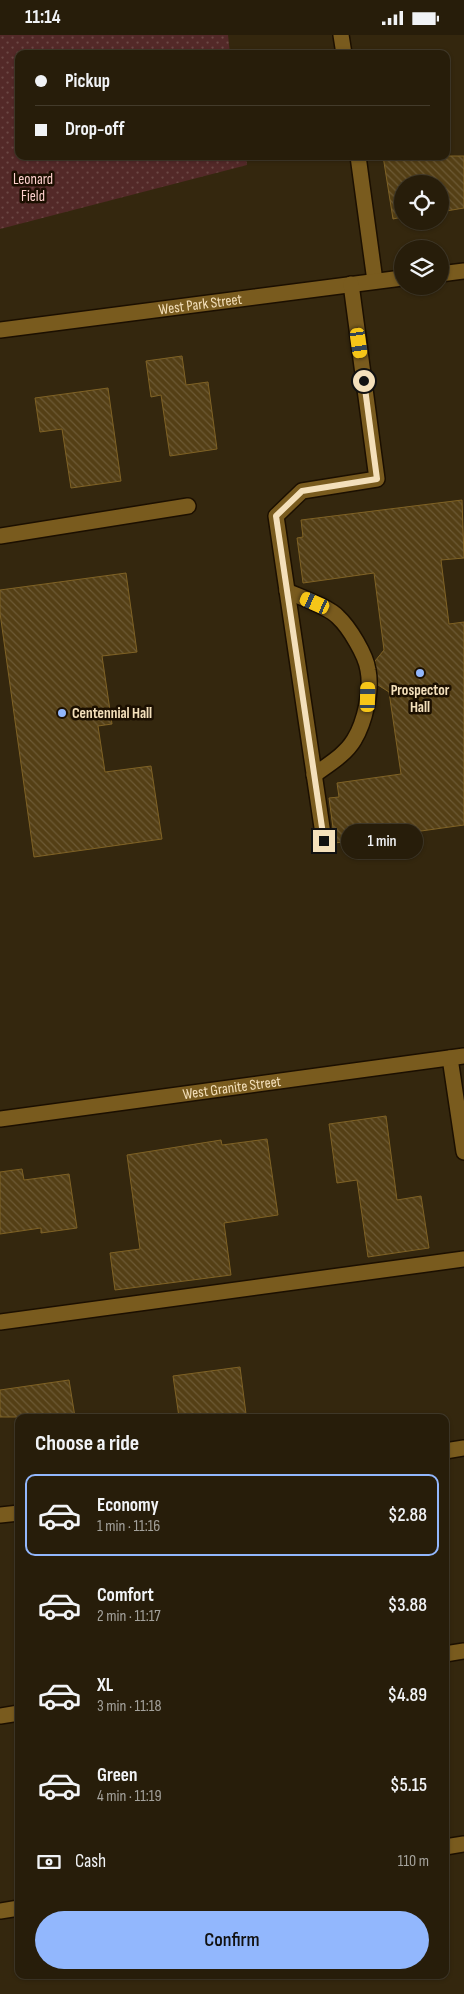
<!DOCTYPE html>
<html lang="en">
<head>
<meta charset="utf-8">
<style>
  :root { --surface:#271d0a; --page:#2f2613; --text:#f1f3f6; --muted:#a4a29c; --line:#433b2b; --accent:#92b7fd }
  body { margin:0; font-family:"Sofia Sans Condensed",sans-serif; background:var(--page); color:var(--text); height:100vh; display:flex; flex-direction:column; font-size:19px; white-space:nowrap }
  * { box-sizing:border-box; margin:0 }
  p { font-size:16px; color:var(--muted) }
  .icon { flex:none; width:28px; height:28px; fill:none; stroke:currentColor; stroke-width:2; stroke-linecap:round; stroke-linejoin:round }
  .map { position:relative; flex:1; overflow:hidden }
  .panel { position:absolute; left:15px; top:1379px; width:434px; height:565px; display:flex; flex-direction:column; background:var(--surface); border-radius:10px; box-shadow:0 1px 4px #0004,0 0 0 1px var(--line) }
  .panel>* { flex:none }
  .banner { position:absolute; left:15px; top:15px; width:435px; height:110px; border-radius:10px; box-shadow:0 1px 4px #0004,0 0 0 1px var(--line); display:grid; align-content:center; height:110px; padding:0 20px; background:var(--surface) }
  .buttons { position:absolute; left:394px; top:140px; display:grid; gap:10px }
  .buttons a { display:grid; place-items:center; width:55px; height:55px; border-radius:50%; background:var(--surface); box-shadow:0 1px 4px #0004,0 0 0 1px var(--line); font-size:25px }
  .end { position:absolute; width:22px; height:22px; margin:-11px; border:6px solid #f4e0bb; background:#111; box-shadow:0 0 0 2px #111 }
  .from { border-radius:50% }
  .bubble { position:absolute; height:35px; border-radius:18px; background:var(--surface); box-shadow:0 1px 4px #0004,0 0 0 1px var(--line); font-size:16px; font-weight:600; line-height:35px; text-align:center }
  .car { position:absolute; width:15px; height:30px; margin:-15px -8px; border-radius:6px; box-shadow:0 0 4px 1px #0007; background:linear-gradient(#f5c518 24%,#345 0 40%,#f5c518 0 76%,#345 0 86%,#f5c518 0) }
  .banner b { display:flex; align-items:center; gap:18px; height:48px; font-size:19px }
  .banner b+b { border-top:1px solid var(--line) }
  .banner i { width:12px; height:12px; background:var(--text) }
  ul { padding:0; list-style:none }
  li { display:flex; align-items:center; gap:15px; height:82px; margin:0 10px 8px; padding:0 10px; border:2px solid transparent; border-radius:10px }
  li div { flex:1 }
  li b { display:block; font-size:19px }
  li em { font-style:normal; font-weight:600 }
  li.selected { border-color:var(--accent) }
  li>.icon { width:45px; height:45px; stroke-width:1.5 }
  h2 { padding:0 20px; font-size:22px; line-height:60px }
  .pay { display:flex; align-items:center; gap:12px; height:55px; padding:0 20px; font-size:19px }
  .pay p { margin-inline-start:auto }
  .cta { display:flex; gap:10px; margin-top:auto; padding:10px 20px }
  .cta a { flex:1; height:58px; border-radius:30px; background:var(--accent); color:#111; font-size:20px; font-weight:600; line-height:58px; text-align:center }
  .status { display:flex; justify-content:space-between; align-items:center; height:35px; padding:0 25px; background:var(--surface); direction:ltr }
  .status svg { height:14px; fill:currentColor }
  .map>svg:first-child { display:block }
</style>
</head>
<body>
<div class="status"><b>11:14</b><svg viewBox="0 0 49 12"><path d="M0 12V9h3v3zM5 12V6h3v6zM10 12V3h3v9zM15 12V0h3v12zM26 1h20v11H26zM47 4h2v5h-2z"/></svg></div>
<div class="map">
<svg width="464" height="1959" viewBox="0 0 464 1959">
  <defs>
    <pattern id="park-dots" width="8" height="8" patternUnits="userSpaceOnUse" patternTransform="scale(1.25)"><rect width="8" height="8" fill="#532928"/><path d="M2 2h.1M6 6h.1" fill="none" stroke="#6c4845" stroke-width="1.8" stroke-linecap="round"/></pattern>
    <pattern id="building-back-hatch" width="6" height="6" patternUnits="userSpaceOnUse" patternTransform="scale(1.25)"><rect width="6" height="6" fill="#543f15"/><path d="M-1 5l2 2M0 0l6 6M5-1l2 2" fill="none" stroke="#6d5a35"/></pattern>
  </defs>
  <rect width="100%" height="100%" fill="#34270e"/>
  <polygon fill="url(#park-dots)" points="0,0 228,0 230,19 19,19 19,121 246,121 247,130 0,194"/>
  <g fill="url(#building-back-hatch)" stroke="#7f6225">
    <polygon points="383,121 464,121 464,173 440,177 440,149 402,149 402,182 393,184"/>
    <polygon points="182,321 186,350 208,347 217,414 170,421 161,360 151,362 146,326"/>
    <polygon points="108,353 121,446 71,453 62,394 40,397 35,363"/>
    <polygon points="462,465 464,523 441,525 449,589 464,587 464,790 335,808 329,763 339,762 337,748 401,739 389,657 378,650 375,626 384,615 374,538 303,548 297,503 303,502 301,485"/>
    <polygon points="126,538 137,617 102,621 112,689 98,691 105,737 151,731 162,804 34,822 0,578 0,555"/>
    <polygon points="386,1081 397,1165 421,1161 429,1213 368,1222 357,1145 337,1148 329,1089"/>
    <polygon points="267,1104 278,1180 224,1188 231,1240 115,1255 110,1218 140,1214 127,1120 221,1105 222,1110"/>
    <polygon points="22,1134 24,1145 69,1139 77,1193 41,1198 41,1193 0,1199 0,1137"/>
    <polygon points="240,1332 246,1379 225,1382 179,1382 173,1341"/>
    <polygon points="69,1345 75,1382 0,1382 0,1355"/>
  </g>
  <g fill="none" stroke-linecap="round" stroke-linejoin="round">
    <defs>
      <g id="minor">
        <polyline points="341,0 344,19"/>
        <polyline points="358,121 375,246"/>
        <polyline points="440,239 464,236"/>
        <path id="s1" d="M0 295 402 243"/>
        <polyline points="0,501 188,471"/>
        <path d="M287 556C300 562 329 572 338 582 349 592 366 620 368 635 372 655 365 687 354 705 345 720 329 729 314 740"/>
        <polyline points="324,806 276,481 302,456 377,444 351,249"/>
        <polyline points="450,1023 464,1117"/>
        <path id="s2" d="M0 1084 464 1021"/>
        <polyline points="0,1287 464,1224"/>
        <polyline points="445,1416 464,1413"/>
        <polyline points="0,1480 19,1478"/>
        <polyline points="445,1619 464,1616"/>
        <polyline points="0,1681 19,1678"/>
        <polyline points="445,1812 464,1809"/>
        <polyline points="0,1876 19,1873"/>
      </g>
    </defs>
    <use href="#minor" stroke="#1b0f00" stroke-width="18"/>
    <use href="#minor" stroke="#795b1e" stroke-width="15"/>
  </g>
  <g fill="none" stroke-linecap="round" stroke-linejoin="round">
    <polyline stroke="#f4e0bb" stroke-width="6" points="324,806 276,481 302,456 377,444 364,346"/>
  </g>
  <g fill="#92b7fd" stroke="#1b0f00" stroke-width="2">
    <circle cx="420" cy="638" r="5"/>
    <circle cx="62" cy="678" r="5"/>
  </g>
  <g text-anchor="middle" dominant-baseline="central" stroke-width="5" stroke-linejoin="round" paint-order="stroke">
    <g font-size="15" fill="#fdd0cd" stroke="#1b0f00">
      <text x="33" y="144">Leonard<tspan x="33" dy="17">Field</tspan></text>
    </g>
    <g font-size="15" fill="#f4e0bb" stroke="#1b0f00">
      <text stroke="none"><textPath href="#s1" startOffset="202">West Park Street</textPath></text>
      <text stroke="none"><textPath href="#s2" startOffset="234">West Granite Street</textPath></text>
    </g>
    <g font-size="15" font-weight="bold" fill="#f4e0bb" stroke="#1b0f00">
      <text x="420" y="655">Prospector<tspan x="420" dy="17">Hall</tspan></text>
      <text x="72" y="678" text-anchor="start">Centennial Hall</text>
    </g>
  </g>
</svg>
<div class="buttons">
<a><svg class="icon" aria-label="locate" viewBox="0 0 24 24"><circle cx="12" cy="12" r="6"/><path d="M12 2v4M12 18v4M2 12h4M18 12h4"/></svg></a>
<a><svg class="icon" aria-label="layers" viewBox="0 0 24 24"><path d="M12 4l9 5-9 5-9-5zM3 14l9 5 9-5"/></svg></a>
</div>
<i class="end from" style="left:364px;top:346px"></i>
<i class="end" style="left:324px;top:806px"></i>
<div class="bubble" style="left:341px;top:789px;width:82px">1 min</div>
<i class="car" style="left:359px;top:308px;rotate:172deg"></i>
<i class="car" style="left:315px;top:568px;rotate:294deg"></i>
<i class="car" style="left:368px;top:662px;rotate:1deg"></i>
<div class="banner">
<b><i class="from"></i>Pickup</b>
<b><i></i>Drop-off</b>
</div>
<section class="panel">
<h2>Choose a ride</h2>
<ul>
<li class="selected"><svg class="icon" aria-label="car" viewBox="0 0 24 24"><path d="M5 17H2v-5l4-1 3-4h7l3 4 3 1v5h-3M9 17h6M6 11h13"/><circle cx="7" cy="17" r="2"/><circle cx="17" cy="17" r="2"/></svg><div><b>Economy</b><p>1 min · 11:16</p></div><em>$2.88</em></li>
<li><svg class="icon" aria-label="car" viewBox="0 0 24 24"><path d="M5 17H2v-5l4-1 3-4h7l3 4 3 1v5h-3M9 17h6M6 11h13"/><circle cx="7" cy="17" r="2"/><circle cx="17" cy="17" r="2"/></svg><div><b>Comfort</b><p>2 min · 11:17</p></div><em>$3.88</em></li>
<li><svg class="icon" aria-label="car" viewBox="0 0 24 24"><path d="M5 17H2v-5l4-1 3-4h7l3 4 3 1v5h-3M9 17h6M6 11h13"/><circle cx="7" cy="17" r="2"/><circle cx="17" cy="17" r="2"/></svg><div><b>XL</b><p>3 min · 11:18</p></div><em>$4.89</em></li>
<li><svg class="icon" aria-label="car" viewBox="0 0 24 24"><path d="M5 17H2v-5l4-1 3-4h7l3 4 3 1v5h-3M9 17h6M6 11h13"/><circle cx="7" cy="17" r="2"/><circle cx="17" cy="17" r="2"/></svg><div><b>Green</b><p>4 min · 11:19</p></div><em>$5.15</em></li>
</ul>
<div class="pay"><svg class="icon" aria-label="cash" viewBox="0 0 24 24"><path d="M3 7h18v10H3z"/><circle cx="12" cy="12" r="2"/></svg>Cash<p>110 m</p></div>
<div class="cta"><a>Confirm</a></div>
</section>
</div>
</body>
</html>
